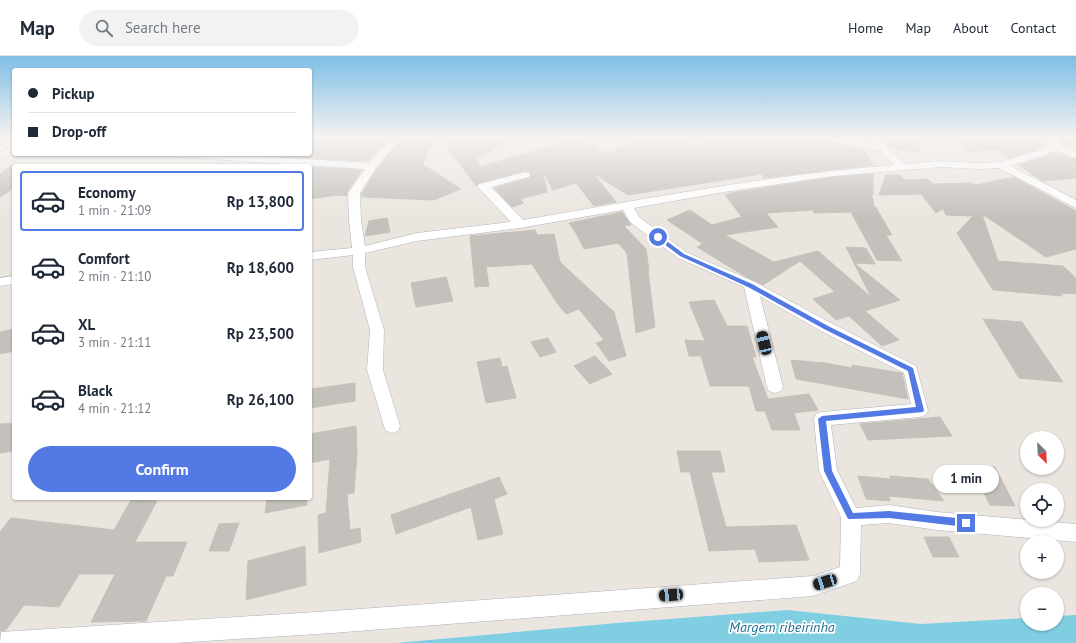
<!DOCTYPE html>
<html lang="en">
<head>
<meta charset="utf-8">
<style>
  :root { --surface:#fff; --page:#f2f2f3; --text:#1f2937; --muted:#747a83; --line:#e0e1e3; --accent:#5379e5 }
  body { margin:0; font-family:"PT Sans",sans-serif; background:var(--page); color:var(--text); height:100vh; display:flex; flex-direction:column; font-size:15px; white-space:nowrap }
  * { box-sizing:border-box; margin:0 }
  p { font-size:13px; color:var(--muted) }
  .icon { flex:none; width:22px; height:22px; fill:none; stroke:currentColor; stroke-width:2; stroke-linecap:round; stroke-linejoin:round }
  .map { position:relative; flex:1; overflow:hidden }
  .panel { position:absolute; left:12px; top:108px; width:300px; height:336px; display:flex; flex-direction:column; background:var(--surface); border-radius:4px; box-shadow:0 1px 3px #0004 }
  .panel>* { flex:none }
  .hud { position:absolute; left:12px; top:12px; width:300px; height:88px; border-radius:4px; box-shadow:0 1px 3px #0004; display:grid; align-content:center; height:88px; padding:0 16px; background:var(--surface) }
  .needle { width:26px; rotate:156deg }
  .controls { position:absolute; left:1020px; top:375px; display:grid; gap:8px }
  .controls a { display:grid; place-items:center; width:44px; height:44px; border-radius:50%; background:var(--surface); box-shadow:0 1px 3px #0004; font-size:20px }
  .end { position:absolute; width:18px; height:18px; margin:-9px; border:5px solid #5379e5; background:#fff; box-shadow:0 0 0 2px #fff }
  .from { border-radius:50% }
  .bubble { position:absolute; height:28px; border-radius:14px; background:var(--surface); box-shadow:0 1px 3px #0004; font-size:13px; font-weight:700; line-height:28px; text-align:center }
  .car { position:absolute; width:12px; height:24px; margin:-12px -6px; border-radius:5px; box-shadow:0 0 3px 1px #0007; background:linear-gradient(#222 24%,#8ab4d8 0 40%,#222 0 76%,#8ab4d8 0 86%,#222 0) }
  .hud b { display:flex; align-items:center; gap:14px; height:38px; font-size:15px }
  .hud b+b { border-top:1px solid var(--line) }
  .hud i { width:10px; height:10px; background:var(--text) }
  ul { padding:7px 0 0; list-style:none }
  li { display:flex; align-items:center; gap:12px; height:60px; margin:0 8px 6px; padding:0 8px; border:2px solid transparent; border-radius:4px }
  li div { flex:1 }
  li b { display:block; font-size:15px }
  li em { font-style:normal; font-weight:700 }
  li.on { border-color:var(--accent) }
  li>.icon { width:36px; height:36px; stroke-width:1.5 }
  .primary-button { display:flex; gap:8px; margin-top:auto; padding:8px 16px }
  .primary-button a { flex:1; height:46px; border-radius:24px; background:var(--accent); color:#fff; font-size:16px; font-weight:700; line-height:46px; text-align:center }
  header { display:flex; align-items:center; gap:24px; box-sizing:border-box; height:56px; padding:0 20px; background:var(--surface); border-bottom:1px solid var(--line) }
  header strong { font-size:19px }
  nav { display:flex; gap:22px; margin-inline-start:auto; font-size:14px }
  .search { width:280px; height:36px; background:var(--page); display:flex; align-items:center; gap:10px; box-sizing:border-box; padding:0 14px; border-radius:22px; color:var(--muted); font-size:15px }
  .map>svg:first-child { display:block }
</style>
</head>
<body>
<header>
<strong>Map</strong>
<div class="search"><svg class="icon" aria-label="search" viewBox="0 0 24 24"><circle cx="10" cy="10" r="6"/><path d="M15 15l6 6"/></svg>Search here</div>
<nav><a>Home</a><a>Map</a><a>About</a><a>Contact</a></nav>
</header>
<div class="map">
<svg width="1076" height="587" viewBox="0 0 1076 587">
  <rect width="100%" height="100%" fill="#ebe5df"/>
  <polygon fill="#7fcee1" points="787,554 921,568 1027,562 1027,568 1057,568 1057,560 1076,559 1076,587 396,587 617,567"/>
  <g fill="#c4c0bb" stroke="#c7c1b9">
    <polygon points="310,81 390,81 368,105 310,102"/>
    <polygon points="403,81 436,81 422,108 461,133 434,144 362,141 362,137 377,113"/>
    <polygon points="440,81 518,81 476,102 480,111 578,82 588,89 592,88 608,99 638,81 683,81 699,92 700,81 725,81 727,85 731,86 737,83 738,81 820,81 826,85 863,93 873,109 764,122 762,118 628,139 593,117 616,146 594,150 576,127 553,134 542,113 547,136 520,143 524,147 512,151 494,132 529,122 531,120 530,116 525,115 479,127 476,130"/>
    <polygon points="885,81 923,81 919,97 888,91"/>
    <polygon points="949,81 1034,81 1041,87 1049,86 1036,94 1009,102 996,93 971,96"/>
    <polygon points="1067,81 1076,81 1076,93 1061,88 1063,82"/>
    <polygon points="1054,96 1076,103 1076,122 1042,125 1019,109 1045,100"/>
    <polygon points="14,108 14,132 0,141 0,118"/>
    <polygon points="310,111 362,114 347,136 347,140 337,139 310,143"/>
    <polygon points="873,118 873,139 871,139 873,143 874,154 875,150 892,179 886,179 902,205 877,204 851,156 814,157 813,154 766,157 778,171 725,179 774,206 818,195 871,241 854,207 900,244 865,255 899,284 882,290 849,260 836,264 813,243 835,236 800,205 763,229 746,221 697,191 703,188 667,164 690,154 712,169 742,161 725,139 730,137 834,121"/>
    <polygon points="886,119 900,119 905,124 928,123 932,128 972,127 975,129 1014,121 1076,155 1076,193 1046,201 982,158 998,205 1063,210 1076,222 1076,238 1060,237 1062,240 993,234 957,177 973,160 946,159 943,153 936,157 921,138 879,139"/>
    <polygon points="622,156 631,169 624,170 646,193 649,215 648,215 655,271 636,277 627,197 618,187 584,193 576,177 569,167"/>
    <polygon points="387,162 390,176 365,180 369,165"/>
    <polygon points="535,174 537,179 554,178 560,206 614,256 626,300 609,305 596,287 604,284 579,253 566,258 557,247 532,208 486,211 489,230 475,231 470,180"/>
    <polygon points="846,191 866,192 875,208 854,207"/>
    <polygon points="446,221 453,245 416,251 411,227"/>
    <polygon points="714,244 727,270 747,270 756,301 752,301 768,343 809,338 818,354 794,357 800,374 772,374 765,355 756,355 749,330 710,330 701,300 689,300 685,284 705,285 689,246"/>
    <polygon points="983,263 1022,266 1063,326 1019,322"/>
    <polygon points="14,273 14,295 0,298 0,276"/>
    <polygon points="548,282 556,296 540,301 531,286"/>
    <polygon points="595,300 612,318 590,328 574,310"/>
    <polygon points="500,302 502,311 507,310 516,342 486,347 477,306"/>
    <polygon points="791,304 825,307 852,312 852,309 902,317 908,343 796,323"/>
    <polygon points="355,327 355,345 310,352 311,333"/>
    <polygon points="940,361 952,380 868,384 860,368"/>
    <polygon points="14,367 14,395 0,397 0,368"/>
    <polygon points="356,370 357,397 354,437 347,438 350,474 360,472 361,486 319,497 318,459 326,457 330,403 310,407 310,378"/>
    <polygon points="677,395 720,395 725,416 711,416 726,471 796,469 809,504 759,506 755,493 709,495 690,416 681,416"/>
    <polygon points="971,410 995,411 1015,450 990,449"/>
    <polygon points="858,420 891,423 890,420 928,423 944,445 889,440 890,445 866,443"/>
    <polygon points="499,421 507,438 494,443 503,478 478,484 471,451 396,478 391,459"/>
    <polygon points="267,442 306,442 307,449 265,457"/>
    <polygon points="131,444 157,445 135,486 187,486 173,520 166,520 146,565 91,566 115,518 79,518 59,551 24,549 6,574 0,575 0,476 11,462 114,474"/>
    <polygon points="239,467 229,495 209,495 219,468"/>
    <polygon points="924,481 949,481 959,501 933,501"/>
    <polygon points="305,490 306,529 246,544 248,505"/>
  </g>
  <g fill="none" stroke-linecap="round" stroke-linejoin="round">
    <defs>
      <polygon id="lane" points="14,89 14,93 0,101 0,97"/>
      <g id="street">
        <path d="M392 81H402L376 112 360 137 361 164 365 190 417 177 511 166 477 130 479 128 525 116 529 117 530 119 529 121 491 131 523 164C646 143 769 119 894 109L880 95 826 84 821 81H840L876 89 873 81H883L887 92 906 108 941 105 978 107 1000 106 1037 95 1049 88 1052 83 1050 81H1061L1062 83 1059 89 1076 95V102L1054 94 1045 99 1010 110 1076 144V152L999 112 978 113 941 111 834 120 724 136 634 152 639 161 686 196 755 226 831 267 916 310 928 354 926 359 920 361 831 369 837 414 856 452 889 449 937 456 1076 468V486L937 474 889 467 861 469 860 518 857 525 813 540 332 577 174 587H0L1 576 332 555 813 520 840 511 841 461 819 415 814 363 816 358 822 356 911 348 904 317 821 275 760 240 783 331 781 335 775 337 769 335 767 331 744 231 678 202 630 166 623 154 520 172 417 185 365 197V211L384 274 383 314 400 370 398 375 392 377 386 375 384 370 367 314 370 274 353 211V199L310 204V196L352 192 349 164 348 137 365 113 178 101 173 98H228L369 107Z"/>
        <polygon points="726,81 736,81 736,82 731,85 728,84"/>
        <polygon points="14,220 14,228 0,230 0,222"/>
      </g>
    </defs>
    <use href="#lane" stroke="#b0b2ba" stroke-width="1"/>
    <use href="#street" stroke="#b0b2ba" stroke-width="1"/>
    <use href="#lane" fill="#fff" fill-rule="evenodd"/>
    <use href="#street" fill="#fff" fill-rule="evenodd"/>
  </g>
  <linearGradient id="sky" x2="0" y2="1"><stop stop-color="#7ebee5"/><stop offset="0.5" stop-color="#f6f3f1"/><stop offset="1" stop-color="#f6f3f1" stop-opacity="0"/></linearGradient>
  <rect width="1076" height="163" fill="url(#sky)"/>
  <polygon fill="#5379e5" points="656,180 660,180 684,198 752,228 828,270 913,312 924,354 923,356 826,365 832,415 853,457 889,455 966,463 970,467 969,470 966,471 889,462 848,463 824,415 818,363 822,360 916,351 908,315 824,273 748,231 680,200 656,182"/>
  <g text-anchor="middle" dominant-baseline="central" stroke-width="3.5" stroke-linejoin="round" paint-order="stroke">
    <g font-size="14" font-style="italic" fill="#1e6f8d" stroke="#fff">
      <text x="782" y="571">Margem ribeirinha</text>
    </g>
  </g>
</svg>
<div class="controls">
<a><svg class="needle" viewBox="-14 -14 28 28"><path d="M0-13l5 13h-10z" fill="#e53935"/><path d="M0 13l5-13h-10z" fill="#747a83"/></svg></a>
<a><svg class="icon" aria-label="locate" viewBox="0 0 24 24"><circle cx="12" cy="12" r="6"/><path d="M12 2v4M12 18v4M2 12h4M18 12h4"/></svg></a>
<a>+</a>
<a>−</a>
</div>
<i class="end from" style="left:658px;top:181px"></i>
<i class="end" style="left:966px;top:467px"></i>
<div class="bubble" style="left:933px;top:409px;width:66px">1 min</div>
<i class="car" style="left:764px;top:287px;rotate:346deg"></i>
<i class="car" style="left:825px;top:526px;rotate:253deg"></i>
<i class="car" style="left:671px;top:539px;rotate:266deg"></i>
<div class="hud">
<b><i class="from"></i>Pickup</b>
<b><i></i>Drop-off</b>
</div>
<section class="panel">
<ul>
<li class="on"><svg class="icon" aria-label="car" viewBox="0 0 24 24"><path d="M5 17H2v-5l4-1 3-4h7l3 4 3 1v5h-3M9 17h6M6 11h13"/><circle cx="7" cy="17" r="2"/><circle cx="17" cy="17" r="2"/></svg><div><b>Economy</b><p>1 min · 21:09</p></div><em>Rp 13,800</em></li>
<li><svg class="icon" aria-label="car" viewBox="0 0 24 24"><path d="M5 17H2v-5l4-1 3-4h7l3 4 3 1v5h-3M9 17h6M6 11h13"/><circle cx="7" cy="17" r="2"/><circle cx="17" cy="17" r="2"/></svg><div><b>Comfort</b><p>2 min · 21:10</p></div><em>Rp 18,600</em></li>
<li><svg class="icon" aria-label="car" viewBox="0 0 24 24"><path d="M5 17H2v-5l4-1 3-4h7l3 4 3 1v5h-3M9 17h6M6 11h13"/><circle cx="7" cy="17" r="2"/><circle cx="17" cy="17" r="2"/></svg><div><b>XL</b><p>3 min · 21:11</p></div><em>Rp 23,500</em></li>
<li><svg class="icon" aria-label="car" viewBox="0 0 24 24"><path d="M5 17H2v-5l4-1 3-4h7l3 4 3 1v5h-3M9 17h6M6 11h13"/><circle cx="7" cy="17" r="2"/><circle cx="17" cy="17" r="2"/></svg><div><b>Black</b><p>4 min · 21:12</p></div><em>Rp 26,100</em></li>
</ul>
<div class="primary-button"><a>Confirm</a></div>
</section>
</div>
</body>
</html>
